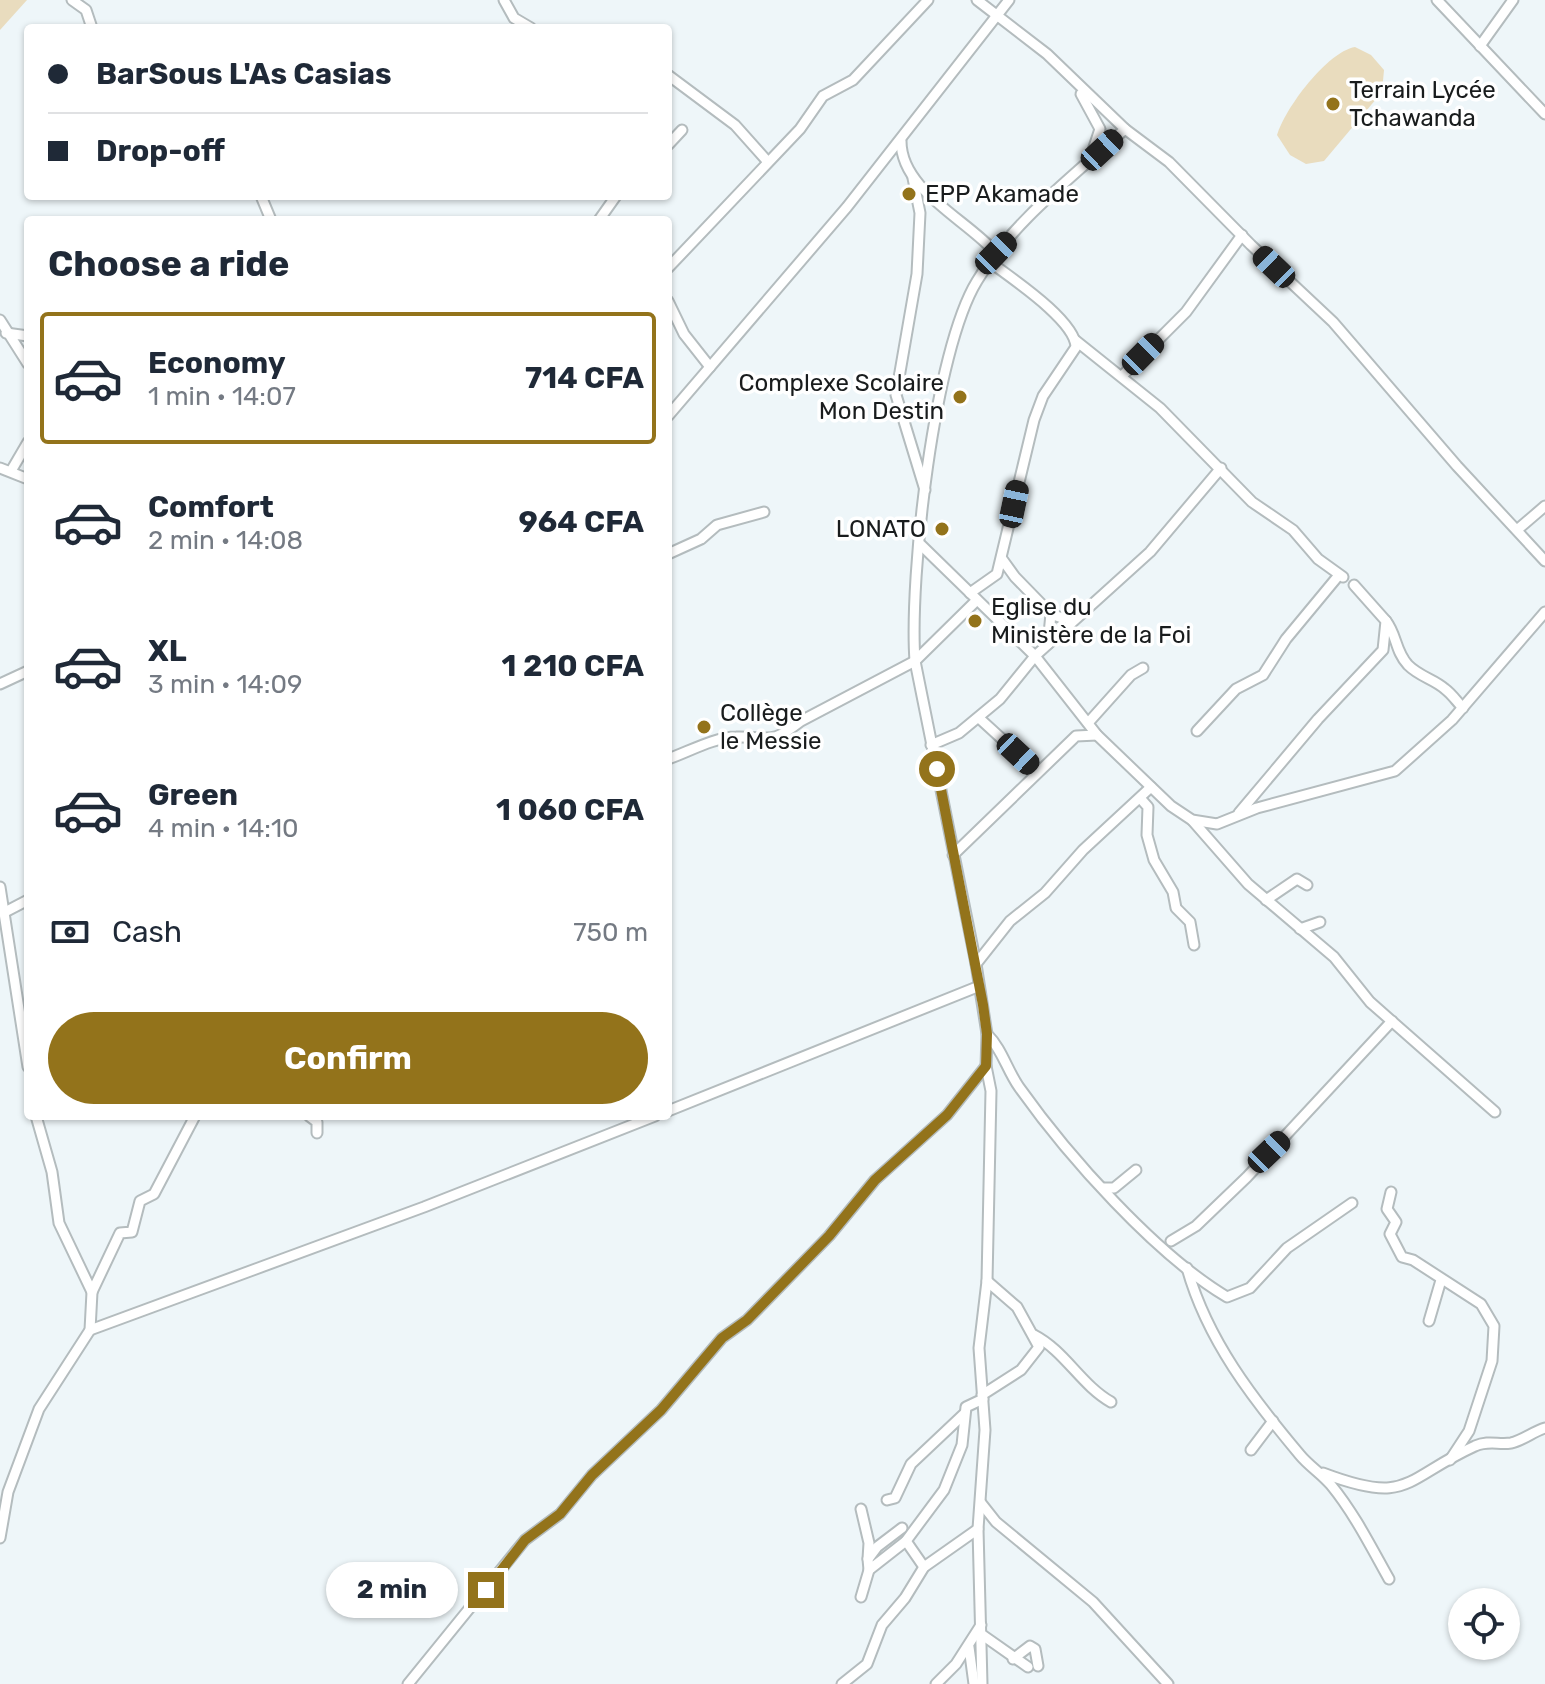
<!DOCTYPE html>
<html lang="en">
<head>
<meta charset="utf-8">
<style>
  :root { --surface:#fff; --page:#f6f6f7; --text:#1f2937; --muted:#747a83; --line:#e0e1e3; --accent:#93731b }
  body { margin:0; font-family:Rubik,sans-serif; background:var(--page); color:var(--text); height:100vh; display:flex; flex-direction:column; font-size:30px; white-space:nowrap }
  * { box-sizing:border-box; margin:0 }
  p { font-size:26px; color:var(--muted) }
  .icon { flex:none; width:44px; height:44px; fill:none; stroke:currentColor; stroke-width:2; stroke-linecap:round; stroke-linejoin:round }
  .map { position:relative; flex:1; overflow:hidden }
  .details { position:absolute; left:24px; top:216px; width:648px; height:904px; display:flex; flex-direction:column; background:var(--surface); border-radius:8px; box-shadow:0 2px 6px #0004 }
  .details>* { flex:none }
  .banner { position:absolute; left:24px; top:24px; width:648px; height:176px; border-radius:8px; box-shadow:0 2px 6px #0004; display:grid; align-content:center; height:176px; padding:0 24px; background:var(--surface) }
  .fabs { position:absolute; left:1448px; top:1588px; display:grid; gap:16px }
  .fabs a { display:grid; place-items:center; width:72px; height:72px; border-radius:50%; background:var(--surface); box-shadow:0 2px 6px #0004; font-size:40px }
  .end { position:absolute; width:36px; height:36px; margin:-18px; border:10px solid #93731b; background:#fff; box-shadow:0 0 0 4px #fff }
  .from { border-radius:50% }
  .bubble { position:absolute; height:56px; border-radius:28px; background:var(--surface); box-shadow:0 2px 6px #0004; font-size:26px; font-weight:700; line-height:56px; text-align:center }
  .car { position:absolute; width:24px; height:48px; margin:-24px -12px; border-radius:10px; box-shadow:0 0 6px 2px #0007; background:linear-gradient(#222 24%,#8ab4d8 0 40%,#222 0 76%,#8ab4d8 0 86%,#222 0) }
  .banner b { display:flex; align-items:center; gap:28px; height:76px; font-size:30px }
  .banner b+b { border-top:2px solid var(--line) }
  .banner i { width:20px; height:20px; background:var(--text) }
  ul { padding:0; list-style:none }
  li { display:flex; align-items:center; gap:24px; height:132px; margin:0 16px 12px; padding:0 8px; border:4px solid transparent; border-radius:8px }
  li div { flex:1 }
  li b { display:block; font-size:30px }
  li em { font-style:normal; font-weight:700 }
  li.on { border-color:var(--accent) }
  li>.icon { width:72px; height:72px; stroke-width:1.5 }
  h2 { padding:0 24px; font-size:36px; line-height:96px }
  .pay { display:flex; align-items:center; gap:20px; height:88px; padding:0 24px; font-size:30px }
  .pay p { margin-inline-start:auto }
  .button { display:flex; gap:16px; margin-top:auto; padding:16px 24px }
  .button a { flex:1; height:92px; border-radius:48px; background:var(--accent); color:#fff; font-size:32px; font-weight:700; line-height:92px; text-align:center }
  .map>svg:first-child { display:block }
</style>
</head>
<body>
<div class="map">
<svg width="1545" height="1684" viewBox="0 0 1545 1684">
  <rect width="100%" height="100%" fill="#eef6f9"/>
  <g fill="#e9dcbe">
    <polygon points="0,0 27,0 0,30"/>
    <path d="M1355 47 1371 55 1384 70 1382 92 1324 161 1306 164 1290 155 1277 135C1285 108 1327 52 1355 47Z"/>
  </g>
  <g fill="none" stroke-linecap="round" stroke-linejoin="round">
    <defs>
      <g id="minor">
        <polyline points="72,0 86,10 92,28"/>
        <polyline points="504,0 514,18 531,28"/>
        <path d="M977 0 1047 54 1125 129C1074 176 1012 222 977 281 934 351 909 577 915 661L976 964 987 1034 986 1066 991 1091 987 1281 979 1348 985 1430 978 1529 982 1684"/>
        <polyline points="1437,0 1545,114"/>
        <polyline points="1480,46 1513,0"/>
        <polyline points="668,75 735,125 768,162"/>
        <polyline points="1081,94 1100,129 1091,156"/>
        <polyline points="1125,129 1169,162 1251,245 1333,322 1457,466 1545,561"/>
        <path d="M901 141C901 190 966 219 996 253"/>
        <polyline points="668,145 682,130"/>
        <polyline points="913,178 920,213 917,274 896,395 925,490"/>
        <polyline points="261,196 271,220"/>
        <polyline points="599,220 616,196"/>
        <polyline points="668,268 800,129 823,96 853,80 928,0"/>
        <polyline points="668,301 684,334 710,367"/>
        <polyline points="0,320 28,364"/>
        <polyline points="6,333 28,336"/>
        <polyline points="1075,340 1160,408 1252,502 1293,530 1318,559 1343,577"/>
        <polyline points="1122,376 1186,312 1242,235"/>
        <polyline points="668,416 847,207 1009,0"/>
        <polyline points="0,468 28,479"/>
        <polyline points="11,471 28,442"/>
        <polyline points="1517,530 1545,506"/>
        <polyline points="921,545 1035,656 1097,735 1171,806 1192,820 1217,824 1257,808 1395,771 1452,720 1545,612"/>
        <polyline points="668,554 701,539 717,525 764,512"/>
        <polyline points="1002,559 1015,577 1051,614 1048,644"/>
        <path d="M970 593 997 574 1034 420 1043 396 1076 347C1075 320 1011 278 990 262"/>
        <polyline points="1051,614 1062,618 1077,617"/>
        <path d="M1386 621C1397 635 1395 651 1408 665 1420 677 1434 679 1445 689 1452 694 1457 702 1463 708"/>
        <polyline points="0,684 28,671"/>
        <polyline points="979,718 1038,772"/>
        <polyline points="1088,723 1131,675 1143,668"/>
        <polyline points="1197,731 1236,689 1263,675 1286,639 1339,575"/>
        <polyline points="931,745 959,733 1000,699 1035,656 1150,552 1221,468"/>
        <path d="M668 759C688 752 715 737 736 737 771 736 769 746 801 721L915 661 977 600"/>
        <polyline points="1140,798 1148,807 1147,835 1154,860 1173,892 1176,908 1190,922 1194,945"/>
        <polyline points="1239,813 1318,719 1383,650 1386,621 1354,585"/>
        <polyline points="1192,820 1248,884 1334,957 1370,1002 1495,1112"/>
        <polyline points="953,855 1076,736 1097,735"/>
        <polyline points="0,887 28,1067"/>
        <polyline points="1266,900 1297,879 1307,885"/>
        <polyline points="5,912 28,900"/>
        <polyline points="1300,929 1320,922"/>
        <polyline points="976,964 1010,921 1045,893 1083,850 1151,787"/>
        <path d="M987 1034C1002 1049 1007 1070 1019 1087 1068 1156 1155 1254 1227 1297L1250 1288 1287 1248 1352 1203"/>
        <polyline points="668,1111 977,987"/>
        <polyline points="309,1116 317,1122 317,1133"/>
        <polyline points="1104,1188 1114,1188 1136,1170"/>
        <polyline points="1391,1192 1387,1209 1396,1222 1390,1234 1402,1257 1413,1260 1481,1304 1494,1326 1492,1361 1469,1431 1450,1460"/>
        <polyline points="1171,1241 1196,1226 1247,1177 1392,1021"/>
        <path d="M1187 1268C1207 1340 1253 1399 1300 1455 1309 1466 1322 1474 1331 1485 1354 1513 1371 1547 1389 1579"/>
        <polyline points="92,1292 120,1233 132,1232 140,1201 154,1194 195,1116"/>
        <polyline points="1429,1321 1441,1280"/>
        <polyline points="90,1330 424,1207 655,1116"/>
        <path d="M1034 1335C1065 1351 1081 1385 1111 1402"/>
        <polyline points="982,1395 1021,1370 1039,1347 1017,1307 987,1281"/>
        <polyline points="1251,1450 1273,1421"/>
        <path d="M1323 1473C1410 1506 1403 1479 1475 1446 1489 1440 1498 1445 1511 1443 1522 1441 1534 1431 1545 1428"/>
        <polyline points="887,1500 895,1498 911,1464 964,1414"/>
        <polyline points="981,1503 996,1522 1093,1602 1168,1684"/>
        <polyline points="861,1509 869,1543 868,1559"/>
        <polyline points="0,1538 8,1492 39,1409 90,1330 92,1292 59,1223 52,1172 36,1116"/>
        <polyline points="906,1541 924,1567"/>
        <polyline points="869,1570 868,1559 877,1547 902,1528"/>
        <polyline points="861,1597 869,1570 906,1541 944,1490 962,1445 966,1407 983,1399"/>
        <polyline points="981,1634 1028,1667"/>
        <polyline points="969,1647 974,1684"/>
        <polyline points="1013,1659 1030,1646 1035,1649 1038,1666"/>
        <polyline points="408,1684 525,1540 560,1514 592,1475 661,1410 722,1338 747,1320 829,1236 875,1180 947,1115 986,1066"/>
        <polyline points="842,1684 867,1664 882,1625 905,1598 924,1567 978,1529"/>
        <polyline points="936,1684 956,1664 981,1625"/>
      </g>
    </defs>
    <use href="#minor" stroke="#b4bcbe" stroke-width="13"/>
    <use href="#minor" stroke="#fff" stroke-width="9"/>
  </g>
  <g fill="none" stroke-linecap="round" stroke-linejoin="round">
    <polyline stroke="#93731b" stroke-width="10" points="486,1590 525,1540 560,1514 592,1475 661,1410 722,1338 747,1320 829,1236 875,1180 947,1115 986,1066 987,1034 983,1005 937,769"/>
  </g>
  <g fill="#93731b" stroke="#fff" stroke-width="3">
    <circle cx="1333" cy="104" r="8"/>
    <circle cx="909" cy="194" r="8"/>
    <circle cx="960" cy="397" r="8"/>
    <circle cx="942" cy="529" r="8"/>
    <circle cx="975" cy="621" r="8"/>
    <circle cx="704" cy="727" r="8"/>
  </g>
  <g text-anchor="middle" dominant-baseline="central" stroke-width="7" stroke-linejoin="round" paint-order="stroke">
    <g font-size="24" fill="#191c1d" stroke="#fff" text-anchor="start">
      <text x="1349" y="90">Terrain Lycée<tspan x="1349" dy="28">Tchawanda</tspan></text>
      <text x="925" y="194">EPP Akamade</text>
      <text x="944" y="383" text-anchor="end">Complexe Scolaire<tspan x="944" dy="28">Mon Destin</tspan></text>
      <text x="926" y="529" text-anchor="end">LONATO</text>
      <text x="991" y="607">Eglise du<tspan x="991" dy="28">Ministère de la Foi</tspan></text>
      <text x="720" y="713">Collège<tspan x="720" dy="28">le Messie</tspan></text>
    </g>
  </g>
</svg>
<div class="fabs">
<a><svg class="icon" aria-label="locate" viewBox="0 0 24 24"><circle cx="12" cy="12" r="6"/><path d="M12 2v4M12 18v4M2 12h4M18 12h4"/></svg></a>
</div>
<i class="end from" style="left:937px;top:769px"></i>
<i class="end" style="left:486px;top:1590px"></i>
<div class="bubble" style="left:326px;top:1562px;width:132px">2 min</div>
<i class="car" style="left:1102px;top:150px;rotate:47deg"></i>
<i class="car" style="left:996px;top:253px;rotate:44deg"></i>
<i class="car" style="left:1274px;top:267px;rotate:314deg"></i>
<i class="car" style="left:1143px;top:354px;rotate:45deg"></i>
<i class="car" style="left:1014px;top:504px;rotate:12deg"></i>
<i class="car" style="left:1018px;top:754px;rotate:133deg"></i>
<i class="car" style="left:1269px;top:1152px;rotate:46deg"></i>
<div class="banner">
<b><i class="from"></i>BarSous L'As Casias</b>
<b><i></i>Drop-off</b>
</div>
<section class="details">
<h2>Choose a ride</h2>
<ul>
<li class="on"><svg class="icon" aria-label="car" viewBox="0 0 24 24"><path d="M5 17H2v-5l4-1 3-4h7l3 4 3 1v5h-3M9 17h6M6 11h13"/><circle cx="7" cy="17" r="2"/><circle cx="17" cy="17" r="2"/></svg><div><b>Economy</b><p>1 min · 14:07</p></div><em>714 CFA</em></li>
<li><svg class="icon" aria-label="car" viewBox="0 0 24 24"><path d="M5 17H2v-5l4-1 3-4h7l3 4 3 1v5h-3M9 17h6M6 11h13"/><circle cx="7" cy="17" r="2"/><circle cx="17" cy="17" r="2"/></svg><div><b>Comfort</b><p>2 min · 14:08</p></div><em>964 CFA</em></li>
<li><svg class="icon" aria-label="car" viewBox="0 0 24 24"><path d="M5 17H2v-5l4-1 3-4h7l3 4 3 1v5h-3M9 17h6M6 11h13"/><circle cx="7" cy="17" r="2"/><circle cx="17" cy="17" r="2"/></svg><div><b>XL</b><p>3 min · 14:09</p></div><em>1 210 CFA</em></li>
<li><svg class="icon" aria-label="car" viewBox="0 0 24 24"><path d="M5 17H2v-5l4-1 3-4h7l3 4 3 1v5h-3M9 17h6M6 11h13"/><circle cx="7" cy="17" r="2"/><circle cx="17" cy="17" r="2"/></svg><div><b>Green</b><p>4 min · 14:10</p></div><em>1 060 CFA</em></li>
</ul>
<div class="pay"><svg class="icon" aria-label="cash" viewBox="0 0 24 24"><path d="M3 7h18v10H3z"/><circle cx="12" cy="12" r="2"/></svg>Cash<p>750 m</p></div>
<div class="button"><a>Confirm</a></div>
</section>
</div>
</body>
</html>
